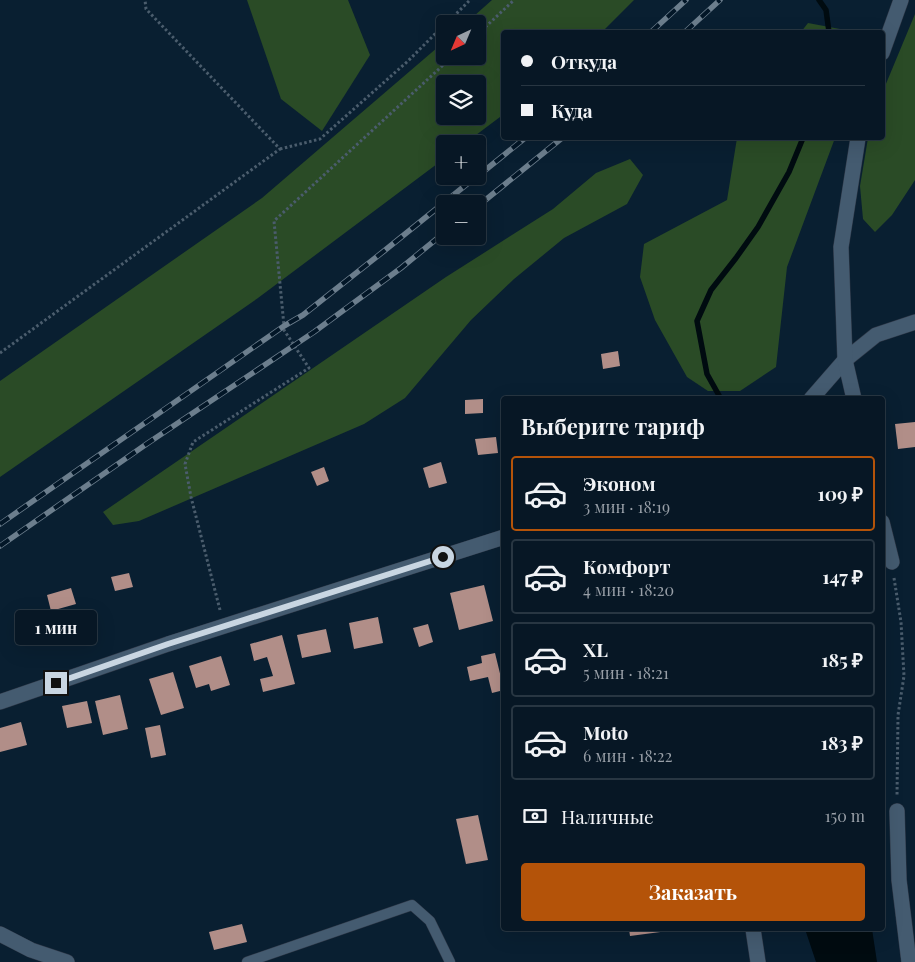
<!DOCTYPE html>
<html lang="ru">
<head>
<meta charset="utf-8">
<style>
  :root { --surface:#071725; --page:#10202d; --text:#f1f3f6; --muted:#989fa7; --line:#283642; --accent:#b45309 }
  body { margin:0; font-family:"Playfair Display",serif; background:var(--page); color:var(--text); height:100vh; display:flex; flex-direction:column; font-size:19px; white-space:nowrap }
  * { box-sizing:border-box; margin:0 }
  p { font-size:16px; color:var(--muted) }
  .icon { flex:none; width:28px; height:28px; fill:none; stroke:currentColor; stroke-width:2; stroke-linecap:round; stroke-linejoin:round }
  .map { position:relative; flex:1; overflow:hidden }
  .details { position:absolute; left:501px; top:396px; width:384px; height:535px; display:flex; flex-direction:column; background:var(--surface); border-radius:5px; box-shadow:0 5px 20px #0002,0 0 0 1px var(--line) }
  .details>* { flex:none }
  .banner { position:absolute; left:501px; top:30px; width:384px; height:110px; border-radius:5px; box-shadow:0 5px 20px #0002,0 0 0 1px var(--line); display:grid; align-content:center; height:110px; padding:0 20px; background:var(--surface) }
  .needle { width:32px; rotate:224deg }
  .buttons { position:absolute; left:436px; top:15px; display:grid; gap:10px }
  .buttons a { display:grid; place-items:center; width:50px; height:50px; border-radius:5px; background:var(--surface); box-shadow:0 5px 20px #0002,0 0 0 1px var(--line); font-size:25px }
  .end { position:absolute; width:22px; height:22px; margin:-11px; border:6px solid #c9d6e2; background:#111; box-shadow:0 0 0 2px #111 }
  .from { border-radius:50% }
  .bubble { position:absolute; height:35px; border-radius:5px; background:var(--surface); box-shadow:0 5px 20px #0002,0 0 0 1px var(--line); font-size:16px; font-weight:700; line-height:35px; text-align:center }
  .banner b { display:flex; align-items:center; gap:18px; height:48px; font-size:19px }
  .banner b+b { border-top:1px solid var(--line) }
  .banner i { width:12px; height:12px; background:var(--text) }
  ul { padding:0; list-style:none }
  li { display:flex; align-items:center; gap:15px; height:75px; margin:0 10px 8px; padding:0 10px; border:2px solid var(--line); border-radius:5px }
  li div { flex:1 }
  li b { display:block; font-size:19px }
  li em { font-style:normal; font-weight:700 }
  li.current { border-color:var(--accent) }
  li>.icon { width:45px; height:45px; stroke-width:1.5 }
  h2 { padding:0 20px; font-size:22px; line-height:60px }
  .pay { display:flex; align-items:center; gap:12px; height:55px; padding:0 20px; font-size:19px }
  .pay p { margin-inline-start:auto }
  .cta { display:flex; gap:10px; margin-top:auto; padding:10px 20px }
  .cta a { flex:1; height:58px; border-radius:5px; background:var(--accent); color:#fff; font-size:20px; font-weight:700; line-height:58px; text-align:center }
  .map>svg:first-child { display:block }
</style>
</head>
<body>
<div class="map">
<svg width="915" height="962" viewBox="0 0 915 962">
  <rect width="100%" height="100%" fill="#091f31"/>
  <g fill="#2a4b26" fill-rule="evenodd">
    <polygon points="247,0 348,0 370,55 322,131 281,99"/>
    <path d="M492 0H634L602 32H504V114L464 144H445V158L258 298 0 477V381L262 198 445 41V56H478V24H465ZM445 84H478V116H445Z"/>
    <polygon points="915,14 915,180 892,215 875,232 863,219 860,186 868,138 882,138 883,91"/>
    <polygon points="808,23 840,29 841,32 801,32"/>
    <polygon points="737,138 835,138 787,267 776,367 740,391 708,391 687,377 655,320 640,277 644,244 727,200"/>
    <polygon points="630,159 643,175 627,204 564,238 514,279 471,320 405,398 364,424 139,521 113,525 103,512 446,277 553,209 596,173"/>
  </g>
  <polygon fill="#000b10" points="805,929 872,929 877,962 816,962"/>
  <g fill="none" stroke-linecap="round" stroke-linejoin="round">
    <g stroke="#000b10" stroke-width="5.5">
      <polyline points="819,0 826,10 829,32"/>
      <polyline points="721,399 707,374 697,321 711,290 736,258 758,227 789,172 803,138"/>
    </g>
  </g>
  <g fill="#b18e88">
    <polygon points="618,351 620,366 603,369 601,354"/>
    <polygon points="483,399 483,413 465,414 465,400"/>
    <polygon points="915,422 915,447 898,449 895,424"/>
    <polygon points="496,437 498,453 478,455 475,439"/>
    <polygon points="441,462 447,483 429,488 423,468"/>
    <polygon points="324,467 329,481 317,486 311,472"/>
    <polygon points="129,573 133,587 115,591 111,577"/>
    <polygon points="484,585 493,621 459,630 450,593"/>
    <polygon points="71,588 76,604 51,611 47,595"/>
    <polygon points="378,617 383,643 354,649 349,623"/>
    <polygon points="428,624 433,642 419,647 413,628"/>
    <polygon points="326,629 331,652 302,658 297,635"/>
    <polygon points="282,635 295,684 263,692 260,679 273,676 267,657 254,661 250,644"/>
    <polygon points="495,653 504,690 492,693 488,677 470,681 467,667 482,663 481,656"/>
    <polygon points="221,656 230,685 211,691 209,684 196,688 189,666"/>
    <polygon points="173,672 184,708 161,715 149,679"/>
    <polygon points="120,695 128,729 103,735 95,701"/>
    <polygon points="87,701 92,723 67,728 62,706"/>
    <polygon points="21,722 27,745 0,752 0,728"/>
    <polygon points="160,725 166,755 151,758 145,728"/>
    <polygon points="478,815 488,860 466,864 456,819"/>
    <polygon points="242,924 247,942 214,950 209,932"/>
    <polygon points="629,929 667,929 668,931 630,936"/>
  </g>
  <g fill="none" stroke-linecap="round" stroke-linejoin="round">
    <defs>
      <polyline id="lane" points="247,962 412,905 430,921 450,962"/>
      <g id="street">
        <polyline points="882,53 901,0"/>
        <polyline points="811,399 845,360 876,335 915,322"/>
        <polyline points="854,399 845,360 841,247 858,138"/>
        <polyline points="882,522 892,562"/>
        <polyline points="0,702 168,644 504,537"/>
        <polyline points="897,811 899,880 909,962"/>
        <polyline points="753,929 758,962"/>
        <polyline points="0,934 31,950 67,962"/>
      </g>
    </defs>
    <use href="#lane" stroke="#303948" stroke-width="11"/>
    <use href="#street" stroke="#303948" stroke-width="16"/>
    <g stroke="#4b5d6d" stroke-width="3" stroke-dasharray="2.5 2.5" stroke-linecap="butt">
      <polyline points="446,24 470,0"/>
      <polyline points="478,34 514,0"/>
      <polyline points="280,149 320,139 408,61 445,24"/>
      <polyline points="0,353 280,149 146,9 145,0"/>
      <polyline points="894,578 901,622 904,676 898,715 897,796"/>
      <polyline points="220,610 191,497 185,464 193,442 309,368 282,327 284,326 274,221 453,56"/>
    </g>
    <use href="#lane" stroke="#445b70" stroke-width="10"/>
    <use href="#street" stroke="#445b70" stroke-width="15"/>
    <defs>
      <g id="rail">
        <polyline points="651,32 686,0"/>
        <polyline points="685,32 720,0"/>
        <polyline points="478,176 525,138"/>
        <polyline points="478,206 562,138"/>
        <polyline points="0,524 284,326 303,315 384,251 477,176"/>
        <polyline points="0,546 148,443 314,332 401,268 445,232"/>
      </g>
    </defs>
    <use href="#rail" stroke="#6c7e8d" stroke-width="5.5"/>
    <use href="#rail" stroke="#021627" stroke-width="4" stroke-dasharray="11" stroke-linecap="butt"/>
  </g>
  <g fill="none" stroke-linecap="round" stroke-linejoin="round">
    <polyline stroke="#c9d6e2" stroke-width="6" points="56,683 168,644 443,557"/>
  </g>
</svg>
<div class="buttons">
<a><svg class="needle" viewBox="-14 -14 28 28"><path d="M0-13l5 13h-10z" fill="#e53935"/><path d="M0 13l5-13h-10z" fill="#989fa7"/></svg></a>
<a><svg class="icon" aria-label="layers" viewBox="0 0 24 24"><path d="M12 4l9 5-9 5-9-5zM3 14l9 5 9-5"/></svg></a>
<a>+</a>
<a>−</a>
</div>
<i class="end from" style="left:443px;top:557px"></i>
<i class="end" style="left:56px;top:683px"></i>
<div class="bubble" style="left:15px;top:610px;width:82px">1 мин</div>
<div class="banner">
<b><i class="from"></i>Откуда</b>
<b><i></i>Куда</b>
</div>
<section class="details">
<h2>Выберите тариф</h2>
<ul>
<li class="current"><svg class="icon" aria-label="car" viewBox="0 0 24 24"><path d="M5 17H2v-5l4-1 3-4h7l3 4 3 1v5h-3M9 17h6M6 11h13"/><circle cx="7" cy="17" r="2"/><circle cx="17" cy="17" r="2"/></svg><div><b>Эконом</b><p>3 мин · 18:19</p></div><em>109 ₽</em></li>
<li><svg class="icon" aria-label="car" viewBox="0 0 24 24"><path d="M5 17H2v-5l4-1 3-4h7l3 4 3 1v5h-3M9 17h6M6 11h13"/><circle cx="7" cy="17" r="2"/><circle cx="17" cy="17" r="2"/></svg><div><b>Комфорт</b><p>4 мин · 18:20</p></div><em>147 ₽</em></li>
<li><svg class="icon" aria-label="car" viewBox="0 0 24 24"><path d="M5 17H2v-5l4-1 3-4h7l3 4 3 1v5h-3M9 17h6M6 11h13"/><circle cx="7" cy="17" r="2"/><circle cx="17" cy="17" r="2"/></svg><div><b>XL</b><p>5 мин · 18:21</p></div><em>185 ₽</em></li>
<li><svg class="icon" aria-label="car" viewBox="0 0 24 24"><path d="M5 17H2v-5l4-1 3-4h7l3 4 3 1v5h-3M9 17h6M6 11h13"/><circle cx="7" cy="17" r="2"/><circle cx="17" cy="17" r="2"/></svg><div><b>Moto</b><p>6 мин · 18:22</p></div><em>183 ₽</em></li>
</ul>
<div class="pay"><svg class="icon" aria-label="cash" viewBox="0 0 24 24"><path d="M3 7h18v10H3z"/><circle cx="12" cy="12" r="2"/></svg>Наличные<p>150 m</p></div>
<div class="cta"><a>Заказать</a></div>
</section>
</div>
</body>
</html>
